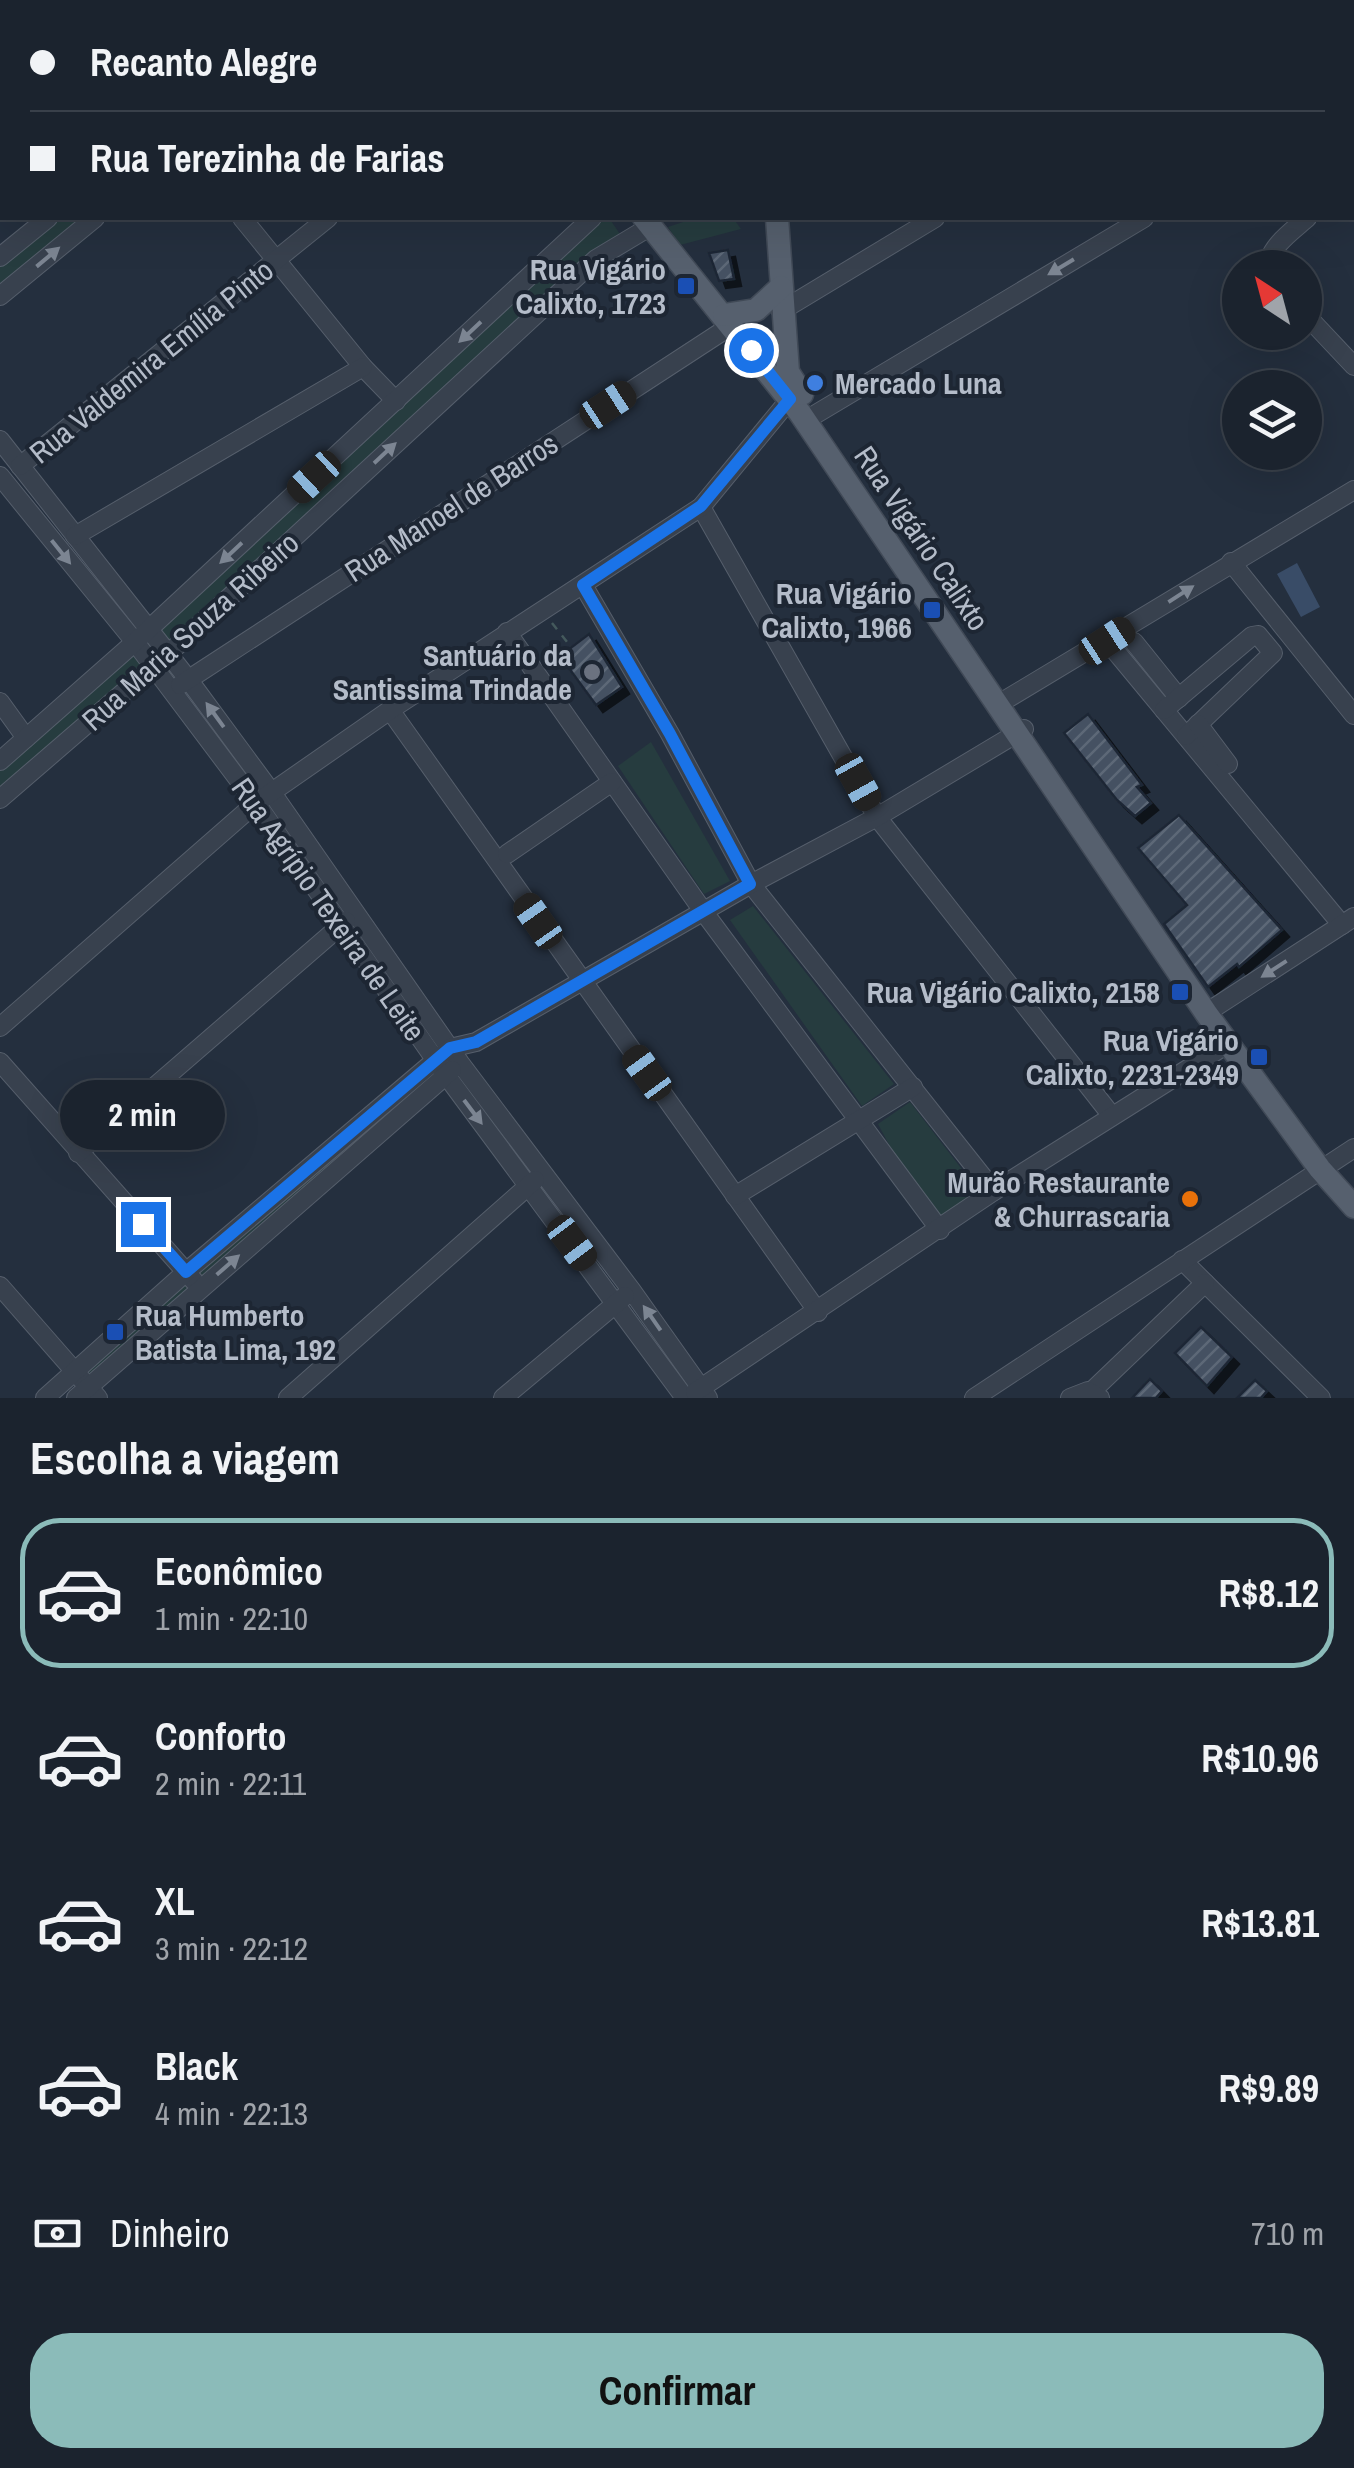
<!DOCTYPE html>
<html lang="pt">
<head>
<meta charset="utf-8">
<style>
  :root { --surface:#1b232e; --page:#282f3a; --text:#f1f3f6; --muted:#a0a4aa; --line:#39404a; --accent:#8bbbb9 }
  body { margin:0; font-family:"Archivo Narrow",sans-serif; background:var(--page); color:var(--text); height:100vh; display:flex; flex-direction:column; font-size:38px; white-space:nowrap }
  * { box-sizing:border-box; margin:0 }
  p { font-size:32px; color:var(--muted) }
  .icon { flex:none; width:55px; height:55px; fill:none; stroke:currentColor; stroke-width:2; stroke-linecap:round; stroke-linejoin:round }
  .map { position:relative; height:1398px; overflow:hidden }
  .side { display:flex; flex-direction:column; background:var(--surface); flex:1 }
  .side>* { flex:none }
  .banner { position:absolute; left:0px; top:0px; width:1355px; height:220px; box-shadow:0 10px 40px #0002,0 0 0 2px var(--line); display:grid; align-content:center; height:220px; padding:0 30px; background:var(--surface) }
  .needle { width:65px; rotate:324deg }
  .tools { position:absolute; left:1222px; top:250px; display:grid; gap:20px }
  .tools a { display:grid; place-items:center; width:100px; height:100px; border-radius:50%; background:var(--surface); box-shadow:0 10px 40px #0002,0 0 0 2px var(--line); font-size:50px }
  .end { position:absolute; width:45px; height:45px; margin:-22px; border:12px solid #1a73e8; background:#fff; box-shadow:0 0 0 5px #fff }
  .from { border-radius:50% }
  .bubble { position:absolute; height:70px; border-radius:35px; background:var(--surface); box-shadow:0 10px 40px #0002,0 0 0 2px var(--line); font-size:32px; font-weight:700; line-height:70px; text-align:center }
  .car { position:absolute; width:30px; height:60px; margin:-30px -15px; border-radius:12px; box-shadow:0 0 8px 2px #0007; background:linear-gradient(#222 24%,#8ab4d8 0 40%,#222 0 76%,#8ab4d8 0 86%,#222 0) }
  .banner b { display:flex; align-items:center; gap:35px; height:95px; font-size:38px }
  .banner b+b { border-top:2px solid var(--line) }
  .banner i { width:25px; height:25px; background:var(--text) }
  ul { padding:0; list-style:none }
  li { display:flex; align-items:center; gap:30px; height:150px; margin:0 20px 15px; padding:0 10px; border:5px solid transparent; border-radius:40px }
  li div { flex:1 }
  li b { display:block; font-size:38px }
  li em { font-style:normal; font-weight:700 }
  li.active { border-color:var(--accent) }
  li>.icon { width:90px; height:90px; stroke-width:1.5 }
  h2 { padding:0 30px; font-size:45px; line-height:120px }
  .pay { display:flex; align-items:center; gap:25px; height:110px; padding:0 30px; font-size:38px }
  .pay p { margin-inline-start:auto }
  .cta { display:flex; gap:20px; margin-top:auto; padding:20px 30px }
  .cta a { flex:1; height:115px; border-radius:40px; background:var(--accent); color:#111; font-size:40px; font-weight:700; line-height:115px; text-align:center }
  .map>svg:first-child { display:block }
</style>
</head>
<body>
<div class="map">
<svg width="1354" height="1398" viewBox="0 0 1354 1398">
  <defs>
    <pattern id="building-hatch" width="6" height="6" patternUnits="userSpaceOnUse" patternTransform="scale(2.5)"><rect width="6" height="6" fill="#455162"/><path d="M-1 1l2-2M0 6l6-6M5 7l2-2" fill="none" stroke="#5d6877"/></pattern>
    <filter id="shadow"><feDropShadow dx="7" dy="7" stdDeviation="0" flood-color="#0009"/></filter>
  </defs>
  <rect width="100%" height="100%" fill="#242f3e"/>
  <g fill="#263c3f">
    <polygon points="52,218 90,218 0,291 0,261"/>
    <polygon points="604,218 609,218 622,237 170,645 156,630"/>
    <polygon points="695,218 733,218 741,229 680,245 668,227"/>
    <polygon points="134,650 145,667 0,792 0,770"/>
    <polygon points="651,742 730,881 704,894 618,766"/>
    <polygon points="753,906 894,1084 862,1106 730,920"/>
    <polygon points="432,1065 440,1076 202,1283 192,1273"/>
    <polygon points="910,1102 981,1194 939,1221 901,1167 878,1124"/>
    <polygon points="186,1278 196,1287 90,1381 83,1372"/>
  </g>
  <polygon fill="#394c67" points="1297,563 1320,607 1301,617 1277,574"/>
  <g fill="url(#building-hatch)" stroke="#1f2835" stroke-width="2.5" filter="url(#shadow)">
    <polygon points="728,250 734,279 719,281 709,253"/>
    <polygon points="589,634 622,687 596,705 560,656"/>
    <polygon points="1088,714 1142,785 1137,787 1151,803 1135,816 1117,800 1064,733"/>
    <polygon points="1179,815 1282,930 1239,967 1237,964 1208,987 1164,924 1187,905 1138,848"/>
    <polygon points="1201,1327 1232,1357 1207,1386 1175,1353"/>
    <polygon points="1150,1379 1162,1391 1156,1398 1132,1398"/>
    <polygon points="1255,1380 1267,1391 1261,1398 1237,1398"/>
  </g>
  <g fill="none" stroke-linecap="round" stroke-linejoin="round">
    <defs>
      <g id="minor">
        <polyline points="64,0 66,2"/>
        <polyline points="659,0 661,2"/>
        <polyline points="1206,0 1208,2"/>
        <polyline points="1267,0 1269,2"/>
        <polyline points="309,2 313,0"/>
        <polyline points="360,2 363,0"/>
        <polyline points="873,2 876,0"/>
        <polyline points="1086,2 1090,0"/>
        <polyline points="1352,95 1354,94"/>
        <polyline points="1352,187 1354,189"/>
        <polyline points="242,218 363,367 396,401"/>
        <polyline points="0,257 48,218"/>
        <path d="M1267 268C1270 246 1291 232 1307 218"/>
        <polyline points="0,296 95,218"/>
        <polyline points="781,311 935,218"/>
        <polyline points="1305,314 1354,366"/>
        <polyline points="816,414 1144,218"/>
        <polyline points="0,440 188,679 272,793 460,1063 632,1291 708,1398"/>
        <polyline points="20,466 328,218"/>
        <polyline points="0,476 135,642 256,803 446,1075 685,1398"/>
        <polyline points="701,507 877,817 1112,1116"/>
        <polyline points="75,536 363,367"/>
        <polyline points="1231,562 1354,715"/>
        <polyline points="583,585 670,734 751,884 994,1191"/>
        <polyline points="507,632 703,911 940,1230"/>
        <polyline points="1107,641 1342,925"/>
        <polyline points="1134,642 1179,698"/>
        <polyline points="180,685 732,325"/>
        <polyline points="0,702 26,738"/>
        <polyline points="997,705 1354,490"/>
        <polyline points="390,710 818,1312"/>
        <polyline points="1164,710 1252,636 1258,635 1273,653 1186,736"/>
        <polyline points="1198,724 1228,764"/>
        <polyline points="0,761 135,642 592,218"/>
        <polyline points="0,799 169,653 596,259 651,226"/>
        <polyline points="507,854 612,782"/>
        <polyline points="1206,1013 1354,917"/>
        <polyline points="0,1027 256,803 390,710 701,507 790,399"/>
        <polyline points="0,1062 194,1281"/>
        <polyline points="78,1153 346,921"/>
        <polyline points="735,1196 913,1087"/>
        <polyline points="1182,1260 1321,1398"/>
        <polyline points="0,1286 98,1398"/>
        <polyline points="1092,1391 1205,1283"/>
        <polyline points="695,1392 994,1191 1229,1043"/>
        <polyline points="45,1398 186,1272 450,1048 476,1042 751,884 877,817 1024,729"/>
        <polyline points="76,1398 452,1070"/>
        <polyline points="288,1398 535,1180"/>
        <polyline points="503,1398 625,1296"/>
        <polyline points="974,1398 1354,1148"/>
        <polyline points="1070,1398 1088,1391 1100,1398"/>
      </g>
      <g id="major">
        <polyline points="464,0 466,2"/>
        <polyline points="484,0 486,2"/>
        <polyline points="644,218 800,413 1206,1013 1320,1169 1354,1207"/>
        <polyline points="777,218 788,372 802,394"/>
        <polyline points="724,315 756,310 781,287"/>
      </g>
    </defs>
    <use href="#minor" stroke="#565f6c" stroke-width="20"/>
    <use href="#major" stroke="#414a57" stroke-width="25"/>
    <polyline stroke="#44595c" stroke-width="2.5" stroke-dasharray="8 8" stroke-linecap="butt" points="552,623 571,647"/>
    <use href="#minor" stroke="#38414e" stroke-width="18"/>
    <use href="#major" stroke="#56606e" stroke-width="22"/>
  </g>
  <defs><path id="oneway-solid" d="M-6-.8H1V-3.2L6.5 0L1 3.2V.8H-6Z" transform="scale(2.5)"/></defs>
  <g fill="#7c8592">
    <use href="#oneway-solid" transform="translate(48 257) rotate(-40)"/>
    <use href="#oneway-solid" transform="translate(1061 267) rotate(149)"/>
    <use href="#oneway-solid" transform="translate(470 332) rotate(137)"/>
    <use href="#oneway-solid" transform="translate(385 453) rotate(-43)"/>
    <use href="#oneway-solid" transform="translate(61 552) rotate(51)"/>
    <use href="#oneway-solid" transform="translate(231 553) rotate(137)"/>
    <use href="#oneway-solid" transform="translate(1181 594) rotate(-33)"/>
    <use href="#oneway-solid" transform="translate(215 715) rotate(-126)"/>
    <use href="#oneway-solid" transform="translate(1274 969) rotate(147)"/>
    <use href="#oneway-solid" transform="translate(473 1112) rotate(53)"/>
    <use href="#oneway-solid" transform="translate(228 1265) rotate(-41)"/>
    <use href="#oneway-solid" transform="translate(652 1318) rotate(-125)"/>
  </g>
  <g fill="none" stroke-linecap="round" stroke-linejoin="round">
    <polyline stroke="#1a73e8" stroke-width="12" points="143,1224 186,1272 450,1048 476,1042 750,884 670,734 583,585 701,506 790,399 751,350"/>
  </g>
  <g fill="#1a4fb4" stroke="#1d2633" stroke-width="4">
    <rect x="676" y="276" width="20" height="20" rx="5"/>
    <rect x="922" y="600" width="20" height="20" rx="5"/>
    <rect x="1170" y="982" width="20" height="20" rx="5"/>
    <rect x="1249" y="1047" width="20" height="20" rx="5"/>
    <rect x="105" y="1322" width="20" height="20" rx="5"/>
  </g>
  <circle fill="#3f7fe0" stroke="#1d2633" stroke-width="4" cx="815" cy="383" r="10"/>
  <circle fill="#6b7280" stroke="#1d2633" stroke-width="4" cx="592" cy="672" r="10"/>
  <circle fill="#e8710a" stroke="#1d2633" stroke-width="4" cx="1190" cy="1199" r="10"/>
  <g text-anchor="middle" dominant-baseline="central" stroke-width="8" stroke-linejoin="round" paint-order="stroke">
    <g font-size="30" font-weight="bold" fill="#b4bcc9" stroke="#1d2633" text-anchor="end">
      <text x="666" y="269">Rua Vigário<tspan x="666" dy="34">Calixto, 1723</tspan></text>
      <text x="835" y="383" text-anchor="start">Mercado Luna</text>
      <text x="912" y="593">Rua Vigário<tspan x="912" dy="34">Calixto, 1966</tspan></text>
      <text x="572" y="655">Santuário da<tspan x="572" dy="34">Santissima Trindade</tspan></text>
      <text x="1160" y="992">Rua Vigário Calixto, 2158</text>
      <text x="1239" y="1040">Rua Vigário<tspan x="1239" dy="34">Calixto, 2231-2349</tspan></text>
      <text x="1170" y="1182">Murão Restaurante<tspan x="1170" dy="34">&amp; Churrascaria</tspan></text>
      <text x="135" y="1315" text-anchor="start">Rua Humberto<tspan x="135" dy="34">Batista Lima, 192</tspan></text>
    </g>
    <g font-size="30" fill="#b4bcc9" stroke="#1d2633">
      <text transform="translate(151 361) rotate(-39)">Rua Valdemira Emília Pinto</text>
      <text transform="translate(451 507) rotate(-33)">Rua Manoel de Barros</text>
      <text transform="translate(922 538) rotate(56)">Rua Vigário Calixto</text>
      <text transform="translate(190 631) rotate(-42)">Rua Maria Souza Ribeiro</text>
      <text transform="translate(329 909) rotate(55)">Rua Agrípio Texeira de Leite</text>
    </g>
  </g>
</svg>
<div class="tools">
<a><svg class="needle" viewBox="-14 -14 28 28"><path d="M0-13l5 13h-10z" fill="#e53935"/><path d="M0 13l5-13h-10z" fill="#a0a4aa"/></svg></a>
<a><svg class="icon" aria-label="layers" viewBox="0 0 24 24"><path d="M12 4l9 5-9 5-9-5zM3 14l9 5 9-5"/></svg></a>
</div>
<i class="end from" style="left:751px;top:350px"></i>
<i class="end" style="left:143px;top:1224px"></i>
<div class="bubble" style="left:60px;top:1080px;width:165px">2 min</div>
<i class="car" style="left:608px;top:405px;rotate:57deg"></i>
<i class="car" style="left:314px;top:477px;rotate:227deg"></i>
<i class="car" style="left:1107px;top:641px;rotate:57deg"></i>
<i class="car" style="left:858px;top:782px;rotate:151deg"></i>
<i class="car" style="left:538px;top:921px;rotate:325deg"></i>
<i class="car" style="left:647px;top:1073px;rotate:324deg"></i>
<i class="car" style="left:572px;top:1243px;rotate:143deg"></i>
<div class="banner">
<b><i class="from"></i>Recanto Alegre</b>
<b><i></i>Rua Terezinha de Farias</b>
</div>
</div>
<section class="side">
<h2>Escolha a viagem</h2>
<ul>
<li class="active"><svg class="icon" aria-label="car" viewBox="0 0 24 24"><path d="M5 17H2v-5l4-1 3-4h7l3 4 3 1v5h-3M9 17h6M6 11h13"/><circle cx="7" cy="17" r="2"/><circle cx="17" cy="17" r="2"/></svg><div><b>Econômico</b><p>1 min · 22:10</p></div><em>R$8.12</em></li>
<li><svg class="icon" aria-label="car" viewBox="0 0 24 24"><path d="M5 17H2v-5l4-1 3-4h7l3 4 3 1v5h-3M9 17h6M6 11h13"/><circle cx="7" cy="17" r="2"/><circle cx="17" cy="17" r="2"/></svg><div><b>Conforto</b><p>2 min · 22:11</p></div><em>R$10.96</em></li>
<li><svg class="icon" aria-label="car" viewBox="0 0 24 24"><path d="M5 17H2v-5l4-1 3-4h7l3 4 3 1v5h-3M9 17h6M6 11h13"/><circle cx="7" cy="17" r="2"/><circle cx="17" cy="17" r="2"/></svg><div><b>XL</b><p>3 min · 22:12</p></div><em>R$13.81</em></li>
<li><svg class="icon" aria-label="car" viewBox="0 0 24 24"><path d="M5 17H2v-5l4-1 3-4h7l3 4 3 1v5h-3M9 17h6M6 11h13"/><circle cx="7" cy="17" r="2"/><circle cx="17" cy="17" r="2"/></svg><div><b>Black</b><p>4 min · 22:13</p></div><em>R$9.89</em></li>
</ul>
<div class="pay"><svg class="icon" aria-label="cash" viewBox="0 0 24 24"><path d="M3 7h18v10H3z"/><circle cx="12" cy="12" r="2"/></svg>Dinheiro<p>710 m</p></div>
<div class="cta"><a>Confirmar</a></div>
</section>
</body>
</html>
